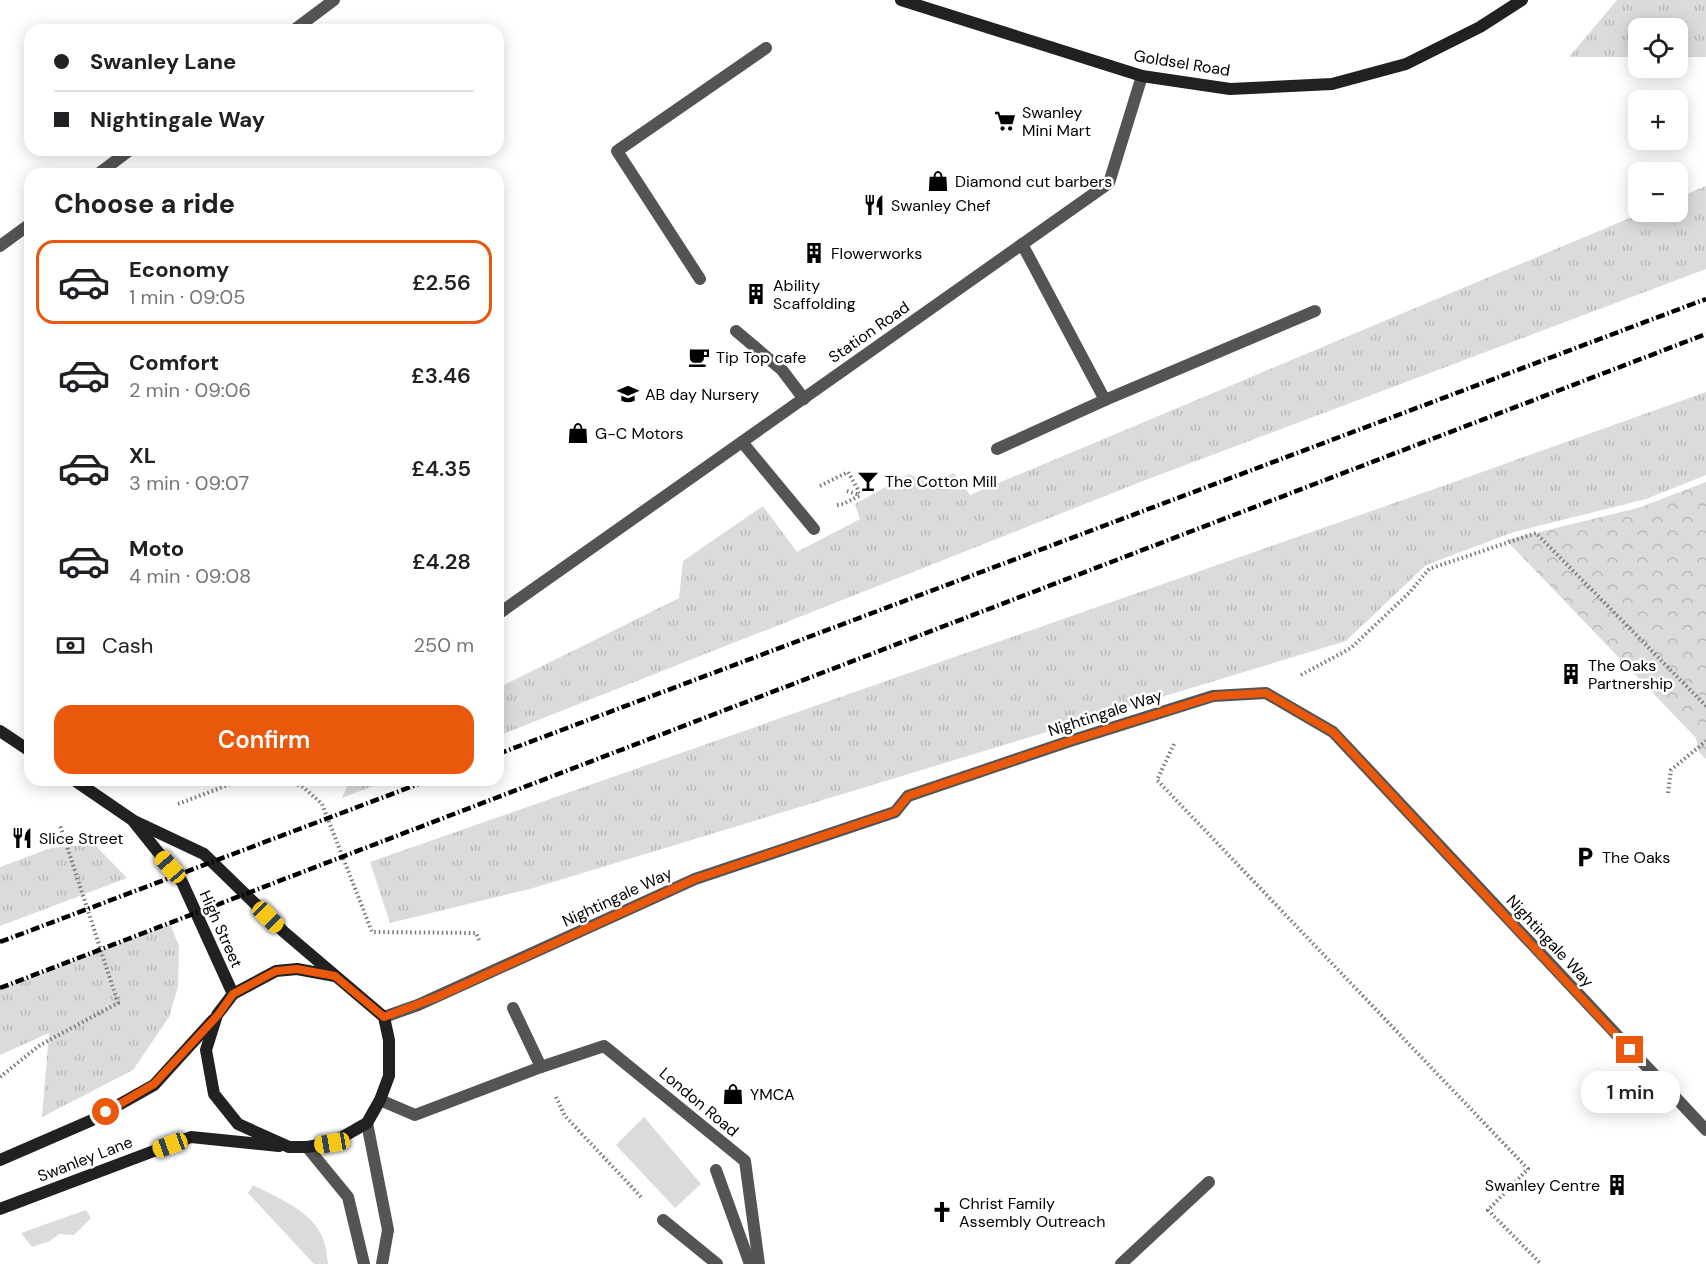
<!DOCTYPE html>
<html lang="en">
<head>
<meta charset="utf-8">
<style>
  :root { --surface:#fff; --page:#f6f6f6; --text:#202124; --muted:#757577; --line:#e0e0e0; --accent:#ea580c }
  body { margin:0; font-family:"DM Sans",sans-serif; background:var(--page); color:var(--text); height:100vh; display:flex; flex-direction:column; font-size:22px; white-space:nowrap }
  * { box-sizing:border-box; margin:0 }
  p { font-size:20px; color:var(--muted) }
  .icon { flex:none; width:33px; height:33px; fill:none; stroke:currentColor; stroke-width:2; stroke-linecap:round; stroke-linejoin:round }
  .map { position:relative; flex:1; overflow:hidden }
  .details { position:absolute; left:24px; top:168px; width:480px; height:618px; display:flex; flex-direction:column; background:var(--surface); border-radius:18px; box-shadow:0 3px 15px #0003 }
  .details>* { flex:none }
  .hud { position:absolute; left:24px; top:24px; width:480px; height:132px; border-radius:18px; box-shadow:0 3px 15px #0003; display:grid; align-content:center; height:132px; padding:0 30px; background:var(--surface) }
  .controls { position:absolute; left:1628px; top:18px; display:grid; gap:12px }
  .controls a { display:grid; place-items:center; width:60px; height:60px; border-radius:12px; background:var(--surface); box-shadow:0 3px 15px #0003; font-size:30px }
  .end { position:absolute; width:27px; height:27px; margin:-14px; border:8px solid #ea580c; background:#fff; box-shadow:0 0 0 3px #fff }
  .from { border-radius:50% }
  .bubble { position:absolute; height:42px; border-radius:18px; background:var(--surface); box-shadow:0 3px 15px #0003; font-size:20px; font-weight:600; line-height:42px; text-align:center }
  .car { position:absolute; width:18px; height:36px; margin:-18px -9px; border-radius:8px; box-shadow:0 0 4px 2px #0007; background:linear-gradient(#f5c518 24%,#345 0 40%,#f5c518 0 76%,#345 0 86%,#f5c518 0) }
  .hud b { display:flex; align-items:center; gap:21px; height:57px; font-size:22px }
  .hud b+b { border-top:2px solid var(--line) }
  .hud i { width:15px; height:15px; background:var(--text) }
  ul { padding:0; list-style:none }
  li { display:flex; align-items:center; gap:18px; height:84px; margin:0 12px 9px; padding:0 18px; border:3px solid transparent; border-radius:18px }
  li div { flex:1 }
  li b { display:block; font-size:22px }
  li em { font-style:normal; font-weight:600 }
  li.current { border-color:var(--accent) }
  li>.icon { width:54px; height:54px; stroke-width:1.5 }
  h2 { padding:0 30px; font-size:27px; line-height:72px }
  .pay { display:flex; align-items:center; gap:15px; height:66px; padding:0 30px; font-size:22px }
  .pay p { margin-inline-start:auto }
  .cta { display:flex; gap:12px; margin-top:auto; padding:12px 30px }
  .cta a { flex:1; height:69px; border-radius:18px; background:var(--accent); color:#fff; font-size:24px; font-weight:600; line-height:69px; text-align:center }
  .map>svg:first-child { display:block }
</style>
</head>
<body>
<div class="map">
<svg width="1706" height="1264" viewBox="0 0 1706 1264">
  <defs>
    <pattern id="grass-tufts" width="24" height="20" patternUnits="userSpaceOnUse" patternTransform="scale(1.5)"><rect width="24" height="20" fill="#dbdbdb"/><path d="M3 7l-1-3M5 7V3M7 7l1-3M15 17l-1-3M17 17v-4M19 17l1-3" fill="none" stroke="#bababa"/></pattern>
    <pattern id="park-crowns" width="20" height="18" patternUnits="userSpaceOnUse" patternTransform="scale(1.5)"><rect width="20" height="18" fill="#dbdbdb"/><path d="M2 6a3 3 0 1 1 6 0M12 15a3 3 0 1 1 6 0" fill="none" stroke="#bababa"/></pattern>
  </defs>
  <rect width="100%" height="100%" fill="#fff"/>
  <g fill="url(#grass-tufts)">
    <polygon points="1617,0 1706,0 1706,57 1677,57 1677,28 1638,28 1638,57 1569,57"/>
    <polygon points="1706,186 1706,269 1143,481 498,736 498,688 679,598 683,561 763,506 797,552 860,519 855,504 909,474 930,484 954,473 970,495 1644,212 1677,212 1677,198"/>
    <polygon points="1706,392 1706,475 1646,499 1514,532 1426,565 1346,641 530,889 390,923 370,862 1457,481"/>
    <polygon points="350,780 388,780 342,798"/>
    <polygon points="94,844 127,878 0,926 0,867 51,848"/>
    <polygon points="170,924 179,946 178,987 169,1017 133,1070 42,1117 49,1033 0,1055 0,989"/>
  </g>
  <polygon fill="url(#park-crowns)" points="1706,482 1706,759 1699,752 1696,738 1506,540 1638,508"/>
  <g fill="#dbdbdb">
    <polygon points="644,1117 701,1184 675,1208 616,1145"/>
    <path d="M253 1185C278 1198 318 1213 325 1245 327 1251 327 1258 328 1264H314L248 1193Z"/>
    <polygon points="86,1210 91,1218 74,1235 59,1234 50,1241 32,1247 21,1233"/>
  </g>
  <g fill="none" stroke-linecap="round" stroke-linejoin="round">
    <g stroke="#767676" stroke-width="4" stroke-dasharray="1.5 3" stroke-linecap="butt">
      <polyline points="820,486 848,472 861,495"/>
      <polyline points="847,491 860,495"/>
      <polyline points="837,505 843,504 861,495"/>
      <polyline points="1301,675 1351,648 1410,592 1429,569 1536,533 1706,706"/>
      <polyline points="1174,744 1157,780 1528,1169 1488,1210 1541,1264"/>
      <polyline points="285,780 303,787 322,804 372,932 476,933 479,940"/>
      <polyline points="1668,793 1671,770 1706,741"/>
      <polyline points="178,804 241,780"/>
      <polyline points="0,1077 40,1045 118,1003 60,825"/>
      <polyline points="556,1097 565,1116 642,1198"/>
    </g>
    <g stroke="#545454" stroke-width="12">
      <polyline points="1022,244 1105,400 1315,311"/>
      <polyline points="700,279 617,151 766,48"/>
      <polyline points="736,331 782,370 804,399"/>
      <polyline points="742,442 814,529"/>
      <polyline points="997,449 1105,400"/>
      <polyline points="384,1017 418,1005 695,879 895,812 908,796 1070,741 1213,696 1266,693 1333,732 1706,1130"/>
      <polyline points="367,1123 388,1230 382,1264"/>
      <polyline points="307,1147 348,1197 364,1264"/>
    </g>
    <g stroke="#545454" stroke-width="12">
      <polyline points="513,1008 541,1067"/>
      <polyline points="380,1100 415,1115 541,1067 604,1046 745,1161 759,1264"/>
      <polyline points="716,1170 750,1264"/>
      <polyline points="663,1220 717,1264"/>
      <polyline points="1121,1264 1209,1182"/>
    </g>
    <g stroke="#545454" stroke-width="12">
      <polyline points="294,30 334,0"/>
      <polyline points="98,174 130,150"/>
      <polyline points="0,246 30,224"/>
      <polyline points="498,614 1109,183 1142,76"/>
    </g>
    <g stroke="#212121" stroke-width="12">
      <polyline points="901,0 1142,76 1230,89 1332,84 1406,64 1480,27 1522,0"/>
      <polyline points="0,731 30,751"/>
      <polyline points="74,780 134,821 204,854 284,932 384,1017 389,1040 389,1076 380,1100 367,1123 332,1143 307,1147 289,1147 238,1124 214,1094 206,1050 217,1015 233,994 276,971 297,969 335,976"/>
      <polyline points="134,822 182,882 233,994"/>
      <polyline points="0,1160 90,1121 154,1085 213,1020"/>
      <polyline points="0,1209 191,1137 279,1146"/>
    </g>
    <g stroke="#000" stroke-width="4.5" stroke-dasharray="9 3 1.5 3" stroke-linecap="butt">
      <polyline points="498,754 1706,299"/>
      <polyline points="0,942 429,780"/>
      <polyline points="0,988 1706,334"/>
    </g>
  </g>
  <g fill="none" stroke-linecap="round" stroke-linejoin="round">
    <polyline stroke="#ea580c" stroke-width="8" points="106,1112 154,1084 218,1015 233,994 276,971 297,969 335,976 384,1017 437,997 695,879 895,812 908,796 1070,741 1214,696 1266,693 1333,732 1630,1050"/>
  </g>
  <defs>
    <symbol id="supermarket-bare" viewBox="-9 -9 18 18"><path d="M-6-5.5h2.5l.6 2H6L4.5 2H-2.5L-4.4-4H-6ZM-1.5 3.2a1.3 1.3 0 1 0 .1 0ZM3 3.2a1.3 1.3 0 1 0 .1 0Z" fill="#000" stroke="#fff" stroke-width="2.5" paint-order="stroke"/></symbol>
    <symbol id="shop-bare" viewBox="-9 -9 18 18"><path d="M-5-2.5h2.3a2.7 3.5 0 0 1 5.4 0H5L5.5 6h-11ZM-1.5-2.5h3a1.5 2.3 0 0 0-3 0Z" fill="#000" stroke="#fff" stroke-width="2.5" paint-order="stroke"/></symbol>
    <symbol id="restaurant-bare" viewBox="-9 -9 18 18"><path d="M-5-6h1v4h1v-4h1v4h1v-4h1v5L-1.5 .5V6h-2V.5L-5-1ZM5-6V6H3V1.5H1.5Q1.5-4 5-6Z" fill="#000" stroke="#fff" stroke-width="2.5" paint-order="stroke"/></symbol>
    <symbol id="building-bare" viewBox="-9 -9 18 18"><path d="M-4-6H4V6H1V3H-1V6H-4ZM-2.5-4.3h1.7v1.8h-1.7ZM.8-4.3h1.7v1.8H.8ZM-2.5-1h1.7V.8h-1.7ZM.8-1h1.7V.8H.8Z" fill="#000" stroke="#fff" stroke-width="2.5" paint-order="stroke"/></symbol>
    <symbol id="cafe-bare" viewBox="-9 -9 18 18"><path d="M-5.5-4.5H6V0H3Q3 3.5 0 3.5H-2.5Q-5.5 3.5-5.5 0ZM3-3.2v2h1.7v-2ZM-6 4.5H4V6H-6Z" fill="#000" stroke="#fff" stroke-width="2.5" paint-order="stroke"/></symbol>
    <symbol id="school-bare" viewBox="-9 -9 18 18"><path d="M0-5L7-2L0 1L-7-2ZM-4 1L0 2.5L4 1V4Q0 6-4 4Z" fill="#000" stroke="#fff" stroke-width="2.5" paint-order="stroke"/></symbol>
    <symbol id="bar-bare" viewBox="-9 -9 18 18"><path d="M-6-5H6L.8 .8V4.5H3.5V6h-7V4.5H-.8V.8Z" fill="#000" stroke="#fff" stroke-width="2.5" paint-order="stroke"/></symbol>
    <symbol id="parking-bare" viewBox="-9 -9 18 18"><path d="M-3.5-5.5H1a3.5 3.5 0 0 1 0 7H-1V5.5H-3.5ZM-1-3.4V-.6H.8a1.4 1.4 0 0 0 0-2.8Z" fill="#000" stroke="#fff" stroke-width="2.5" paint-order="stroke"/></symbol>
    <symbol id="church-bare" viewBox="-9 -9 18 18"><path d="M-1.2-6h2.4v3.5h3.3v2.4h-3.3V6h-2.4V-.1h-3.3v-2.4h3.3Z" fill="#000" stroke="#fff" stroke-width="2.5" paint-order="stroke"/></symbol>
  </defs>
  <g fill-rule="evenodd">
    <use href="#supermarket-bare" x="990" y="106" width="30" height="30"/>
    <use href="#shop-bare" x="923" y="166" width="30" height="30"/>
    <use href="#restaurant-bare" x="859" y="190" width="30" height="30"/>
    <use href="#building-bare" x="799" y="238" width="30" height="30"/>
    <use href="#building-bare" x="741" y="279" width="30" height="30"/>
    <use href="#cafe-bare" x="684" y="342" width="30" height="30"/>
    <use href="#school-bare" x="613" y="379" width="30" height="30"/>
    <use href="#shop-bare" x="563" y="418" width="30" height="30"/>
    <use href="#bar-bare" x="853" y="466" width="30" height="30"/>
    <use href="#building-bare" x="1556" y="659" width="30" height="30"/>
    <use href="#restaurant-bare" x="7" y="823" width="30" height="30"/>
    <use href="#parking-bare" x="1570" y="842" width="30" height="30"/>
    <use href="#shop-bare" x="718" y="1079" width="30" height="30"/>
    <use href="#building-bare" x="1602" y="1170" width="30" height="30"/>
    <use href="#church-bare" x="927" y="1197" width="30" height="30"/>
  </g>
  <g text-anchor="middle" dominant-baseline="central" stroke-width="5" stroke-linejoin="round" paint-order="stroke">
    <g font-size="16" fill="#000" stroke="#fff">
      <text transform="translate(1182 63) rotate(9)">Goldsel Road</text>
      <text transform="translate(869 332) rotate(-35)">Station Road</text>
      <text transform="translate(1105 713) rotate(-18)">Nightingale Way</text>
      <text transform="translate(617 897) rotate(-25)">Nightingale Way</text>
      <text transform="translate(221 929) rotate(66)">High Street</text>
      <text transform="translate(1550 941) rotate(47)">Nightingale Way</text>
      <text transform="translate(699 1102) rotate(40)">London Road</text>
      <text transform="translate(85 1159) rotate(-21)">Swanley Lane</text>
    </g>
    <g font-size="16" fill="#000" stroke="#fff" text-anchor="start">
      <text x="1022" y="112">Swanley<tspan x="1022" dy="18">Mini Mart</tspan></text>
      <text x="955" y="181">Diamond cut barbers</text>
      <text x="891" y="205">Swanley Chef</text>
      <text x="831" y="253">Flowerworks</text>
      <text x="773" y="285">Ability<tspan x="773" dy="18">Scaffolding</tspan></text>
      <text x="716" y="357">Tip Top cafe</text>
      <text x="645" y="394">AB day Nursery</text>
      <text x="595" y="433">G-C Motors</text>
      <text x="885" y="481">The Cotton Mill</text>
      <text x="1588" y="665">The Oaks<tspan x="1588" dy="18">Partnership</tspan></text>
      <text x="39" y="838">Slice Street</text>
      <text x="1602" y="857">The Oaks</text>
      <text x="750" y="1094">YMCA</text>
      <text x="1600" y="1185" text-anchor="end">Swanley Centre</text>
      <text x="959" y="1203">Christ Family<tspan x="959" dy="18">Assembly Outreach</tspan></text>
    </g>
  </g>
</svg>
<div class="controls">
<a><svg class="icon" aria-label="locate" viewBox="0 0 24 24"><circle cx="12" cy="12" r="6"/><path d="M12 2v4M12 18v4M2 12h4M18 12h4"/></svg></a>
<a>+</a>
<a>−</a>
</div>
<i class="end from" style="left:106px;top:1112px"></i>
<i class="end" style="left:1630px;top:1050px"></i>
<div class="bubble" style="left:1581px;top:1071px;width:99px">1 min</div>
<i class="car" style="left:170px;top:867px;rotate:319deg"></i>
<i class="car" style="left:268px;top:917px;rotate:135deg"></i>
<i class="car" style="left:332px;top:1143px;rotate:260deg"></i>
<i class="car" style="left:170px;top:1145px;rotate:250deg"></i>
<div class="hud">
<b><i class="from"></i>Swanley Lane</b>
<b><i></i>Nightingale Way</b>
</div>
<section class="details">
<h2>Choose a ride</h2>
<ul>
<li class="current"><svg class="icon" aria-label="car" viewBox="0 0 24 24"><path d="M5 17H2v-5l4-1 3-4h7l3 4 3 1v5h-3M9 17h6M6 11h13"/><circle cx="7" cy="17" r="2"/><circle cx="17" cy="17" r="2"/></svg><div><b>Economy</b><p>1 min · 09:05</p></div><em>£2.56</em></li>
<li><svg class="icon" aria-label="car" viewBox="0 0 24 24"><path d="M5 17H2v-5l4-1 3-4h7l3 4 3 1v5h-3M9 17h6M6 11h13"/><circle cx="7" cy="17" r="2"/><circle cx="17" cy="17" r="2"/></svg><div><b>Comfort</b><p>2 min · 09:06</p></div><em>£3.46</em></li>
<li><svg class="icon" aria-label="car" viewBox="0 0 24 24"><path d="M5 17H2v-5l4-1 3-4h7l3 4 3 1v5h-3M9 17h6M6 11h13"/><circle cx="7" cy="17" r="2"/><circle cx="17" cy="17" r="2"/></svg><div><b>XL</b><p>3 min · 09:07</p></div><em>£4.35</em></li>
<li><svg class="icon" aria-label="car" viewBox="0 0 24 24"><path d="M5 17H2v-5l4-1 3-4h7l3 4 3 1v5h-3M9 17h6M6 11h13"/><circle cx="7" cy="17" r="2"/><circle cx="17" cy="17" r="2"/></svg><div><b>Moto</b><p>4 min · 09:08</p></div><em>£4.28</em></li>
</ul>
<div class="pay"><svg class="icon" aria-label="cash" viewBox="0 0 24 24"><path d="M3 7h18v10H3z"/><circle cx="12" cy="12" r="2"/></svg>Cash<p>250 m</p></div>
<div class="cta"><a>Confirm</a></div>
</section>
</div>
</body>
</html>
